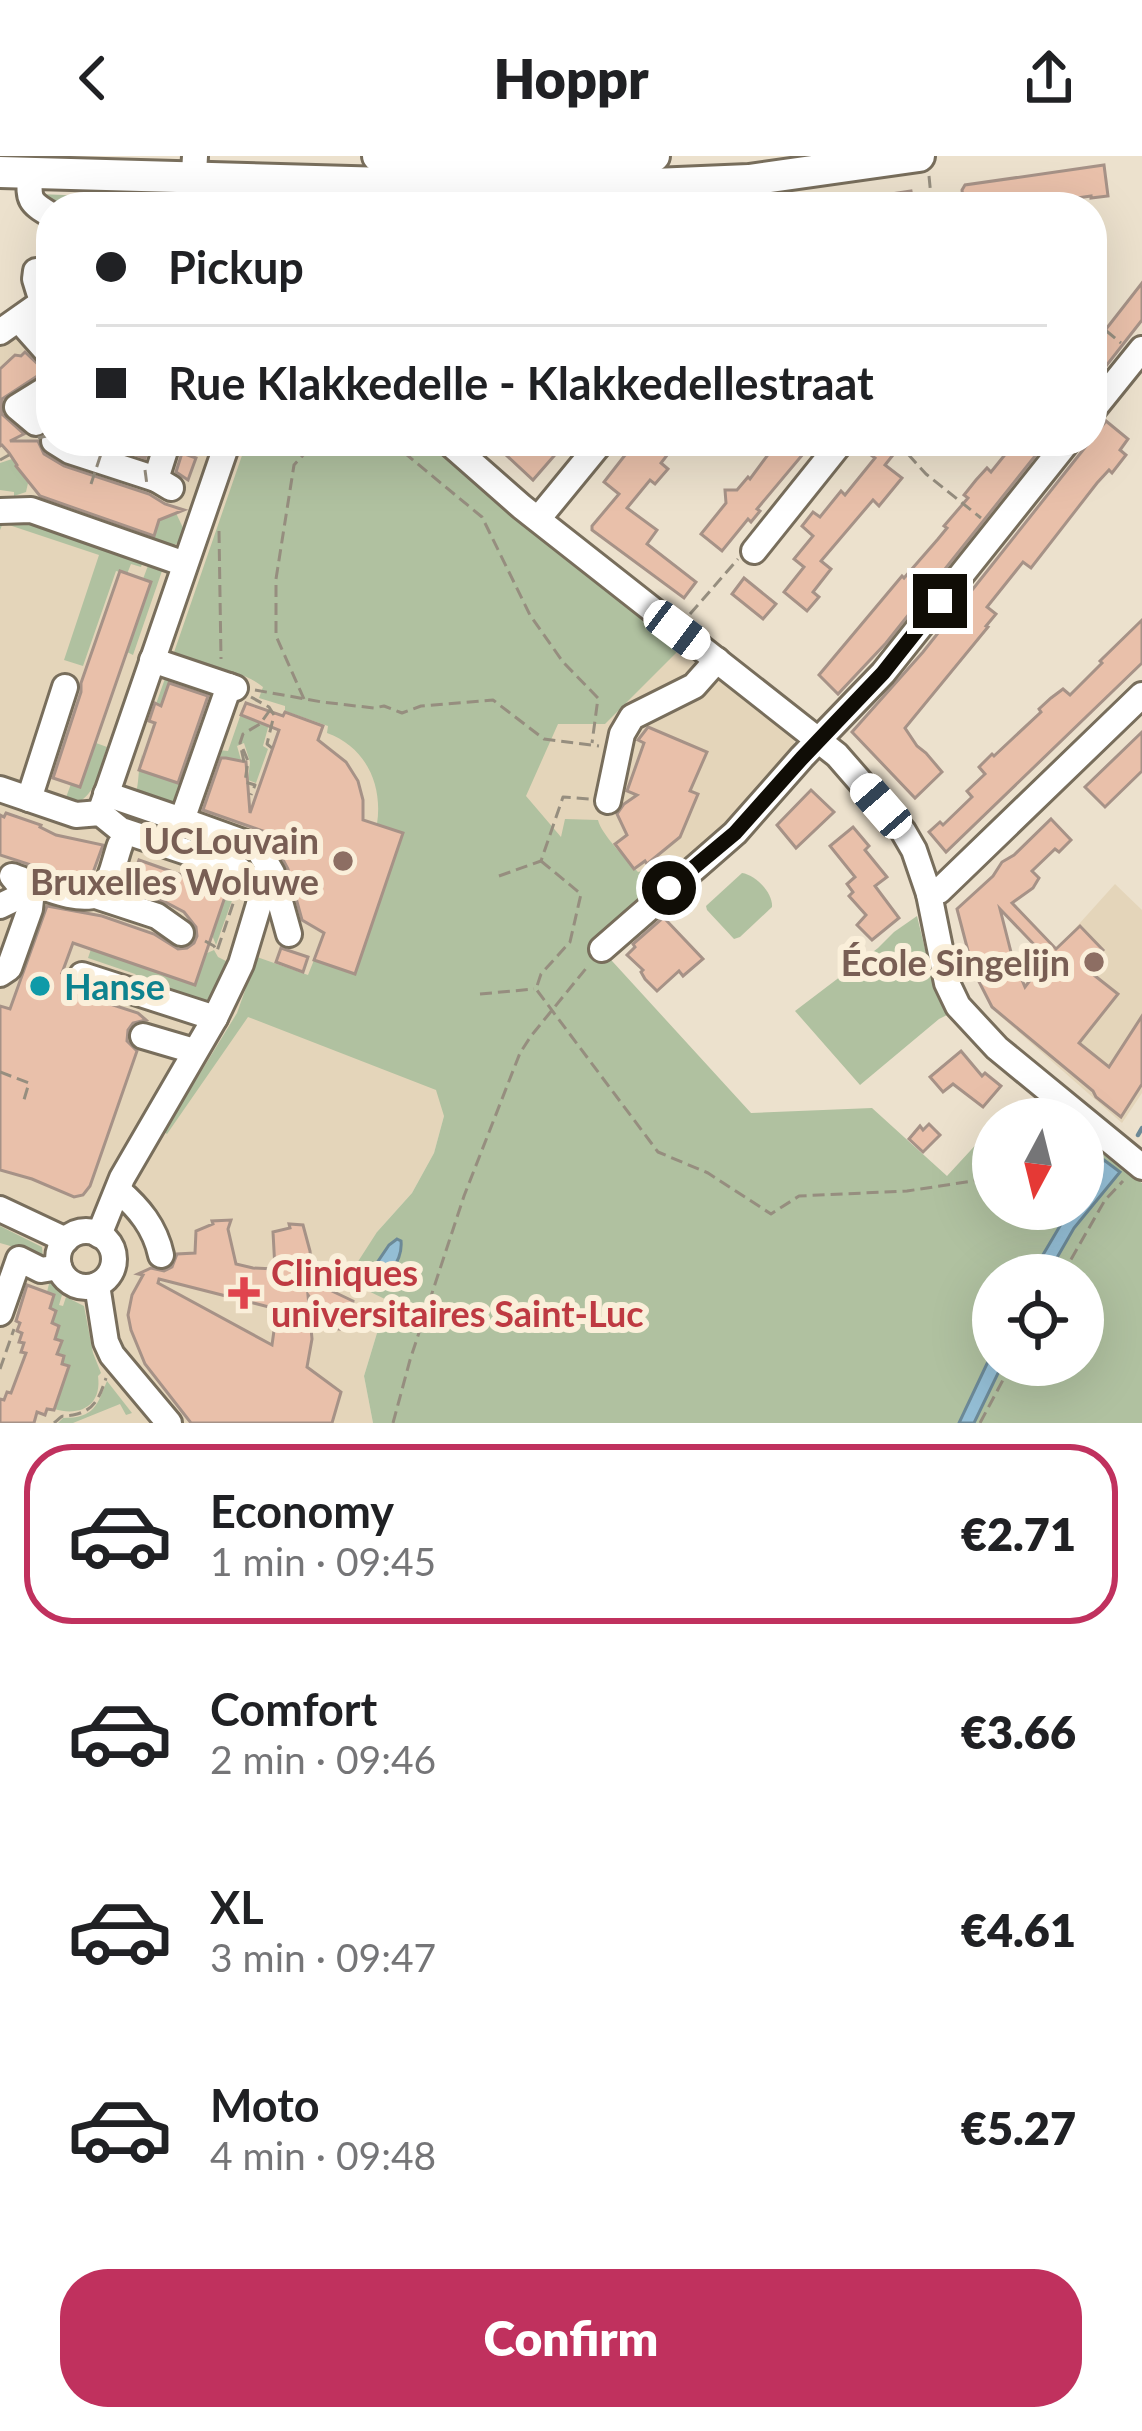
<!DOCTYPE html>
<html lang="en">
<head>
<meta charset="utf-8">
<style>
  :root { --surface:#fff; --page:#f2f2f2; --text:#202124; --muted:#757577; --line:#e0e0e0; --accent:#c0315e }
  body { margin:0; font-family:Lato,sans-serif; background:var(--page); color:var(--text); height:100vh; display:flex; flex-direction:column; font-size:45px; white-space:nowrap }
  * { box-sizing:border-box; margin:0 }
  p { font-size:39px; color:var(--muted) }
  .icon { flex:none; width:66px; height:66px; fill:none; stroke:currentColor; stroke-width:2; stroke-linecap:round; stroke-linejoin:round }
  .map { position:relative; height:1267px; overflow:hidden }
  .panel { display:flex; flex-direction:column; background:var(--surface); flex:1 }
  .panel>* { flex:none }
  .hud { position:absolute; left:36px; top:36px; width:1071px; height:264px; border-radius:48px; box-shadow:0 12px 48px #0002; display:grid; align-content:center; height:264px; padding:0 60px; background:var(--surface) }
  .needle { width:78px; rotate:187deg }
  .controls { position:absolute; left:972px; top:942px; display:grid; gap:24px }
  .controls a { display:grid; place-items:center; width:132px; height:132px; border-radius:50%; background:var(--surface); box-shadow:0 12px 48px #0002; font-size:60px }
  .end { position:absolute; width:54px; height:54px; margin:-27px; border:15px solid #100d06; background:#fff; box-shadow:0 0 0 6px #fff }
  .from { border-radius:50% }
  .car { position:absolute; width:36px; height:72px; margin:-36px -18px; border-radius:15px; box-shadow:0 0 9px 3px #0007; background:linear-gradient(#fff 24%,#345 0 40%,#fff 0 76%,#345 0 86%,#fff 0) }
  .hud b { display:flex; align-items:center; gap:42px; height:114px; font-size:45px }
  .hud b+b { border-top:3px solid var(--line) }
  .hud i { width:30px; height:30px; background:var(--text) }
  ul { padding:21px 0 0; list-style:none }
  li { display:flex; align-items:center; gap:36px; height:180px; margin:0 24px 18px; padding:0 36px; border:6px solid transparent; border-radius:48px }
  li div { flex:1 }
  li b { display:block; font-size:45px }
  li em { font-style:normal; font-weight:800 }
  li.on { border-color:var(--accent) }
  li>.icon { width:108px; height:108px; stroke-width:1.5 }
  .cta { display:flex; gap:24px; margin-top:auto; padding:24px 60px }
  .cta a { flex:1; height:138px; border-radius:48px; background:var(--accent); color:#fff; font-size:48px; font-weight:800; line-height:138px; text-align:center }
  header { display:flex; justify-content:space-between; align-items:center; height:156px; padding:0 60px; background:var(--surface); font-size:54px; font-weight:800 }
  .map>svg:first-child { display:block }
</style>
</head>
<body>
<header><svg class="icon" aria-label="back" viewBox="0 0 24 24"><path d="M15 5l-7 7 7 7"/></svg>Hoppr<svg class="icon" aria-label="share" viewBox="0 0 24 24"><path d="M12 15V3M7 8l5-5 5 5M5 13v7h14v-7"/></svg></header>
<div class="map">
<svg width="1142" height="1267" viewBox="0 0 1142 1267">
  <rect width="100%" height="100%" fill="#ece1cd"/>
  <g fill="#e4d5ba">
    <polygon points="51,145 51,285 426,285 526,373 795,581 793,596 743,658 628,752 444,960 434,997 412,1037 377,1076 387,1144 364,1220 373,1267 0,1267 0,180"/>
    <polygon points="1115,728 1142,754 1142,937 1122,967 998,858"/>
  </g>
  <g fill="#b0c1a0" fill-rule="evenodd">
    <polygon points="38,38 165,43 171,49 170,51 104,51 104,43 62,42 60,51 51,51"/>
    <path d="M247 285H426L681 492 605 568H558L526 640 561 681 565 663 598 664C601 678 627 704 638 716L655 711 673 724 602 794 751 957 872 952 947 1020 993 970V1053H1083V994L1090 988 1142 1027V1267H373L364 1220 387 1144 362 1132 350 1118 377 1076 412 1037 434 997 444 960 436 934 248 861 167 978 164 976 237 857 257 801 308 819 314 804 355 817 403 678 377 668C383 629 366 591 327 577L328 570 285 555V550L259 542 263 531C239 511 201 511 171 505ZM993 1119H1083V1209H993Z"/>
    <polygon points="12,303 28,327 26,336 14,340 14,336 0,334 0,307"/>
    <path d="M176 357 184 374C181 386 176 390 165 393L88 367 90 362 152 383 159 364Z"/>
    <polygon points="11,363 21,363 143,405 141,411 131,408 127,418 116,415 83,510 64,504 99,399 3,367 0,374 0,368"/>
    <polygon points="149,407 160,411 162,415 133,499 127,496 151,427 143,423"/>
    <path d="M168 514 218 532 186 632 177 634 170 656 134 644C140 627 137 616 142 598L140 614 184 629 215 541 170 525 161 549 156 548Z"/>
    <polygon points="245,546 242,558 269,568 263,590 268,593 256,627 248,624 250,606 244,587 237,590 241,604 216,601 218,594 228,595"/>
    <path d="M96 587 107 591C100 611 97 637 77 647L65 644 71 628 81 631Z"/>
    <path d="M742 717C756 719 773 737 772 751L740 781 734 783 707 754 706 750Z"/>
    <polygon points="196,718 230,730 234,739 216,789 212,779 227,735 195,723"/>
    <polygon points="917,760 934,830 949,858 939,863 860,929 795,855 878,792 894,776"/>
    <polygon points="91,793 194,829 205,798 214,794 218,801 226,805 222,818 228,820 211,853 146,829 135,818 88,802"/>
    <polygon points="0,1070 42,1091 44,1110 14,1091 0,1087"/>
    <path d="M22 1117 51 1127 62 1139 59 1149 63 1150 66 1141 84 1150 93 1197 101 1217 98 1220C102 1249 81 1261 54 1253L69 1210 62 1208 64 1200 57 1198 61 1186 55 1183 52 1167 56 1155 50 1152 54 1139 47 1136 49 1128Z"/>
    <path d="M107 1225 132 1257 126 1259 120 1248 73 1267H58L63 1262C95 1262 97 1249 107 1225Z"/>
  </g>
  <g fill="#94bed5" stroke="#6c8997" stroke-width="3">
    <polygon points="1104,1004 1120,1016 1074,1072 1047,1119 1031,1119 1070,1053 1083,1053 1083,1033"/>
    <path d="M397 1083 401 1085C403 1105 385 1129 365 1132L364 1126 389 1089Z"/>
    <polygon points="993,1195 993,1209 1002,1209 974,1267 959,1267"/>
  </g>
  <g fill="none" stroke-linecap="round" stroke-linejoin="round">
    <polyline stroke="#6c8997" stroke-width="4.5" points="1138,979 1142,972"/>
  </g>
  <g fill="#e9c0aa" stroke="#a69287" stroke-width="3" fill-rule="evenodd">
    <polygon points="1104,9 1108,40 1091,42 1091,40 1014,51 964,51 962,34 965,29"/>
    <polygon points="911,35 914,51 859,51 858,43"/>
    <polygon points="1142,127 1142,164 1092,228 1092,191"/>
    <polygon points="25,196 45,215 2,243 2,258 24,278 10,285 38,285 44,298 64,310 149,338 165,348 184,354 159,364 154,380 40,340 16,310 17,309 9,297 2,289 0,290 0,213 15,199 21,200"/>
    <polygon points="1106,265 1128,283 1120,294 1126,299 1112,317 1109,314 1097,327 1031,412 1023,406 987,451 996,458 986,470 988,471 905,572 917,590 926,597 942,616 915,642 852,576 923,496"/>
    <polygon points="93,285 151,285 145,302"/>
    <polygon points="491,285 567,285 533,324"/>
    <polygon points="636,285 678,285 661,307 668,313 655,328 650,324 627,352 657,374 647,388 696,426 684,442 592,374 592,370 619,338 604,326"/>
    <polygon points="778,285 814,285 757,353 760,355 751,366 748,363 722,395 701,378 726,347 725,334 737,334 748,321 750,323"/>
    <polygon points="869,285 904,285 885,309 902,322 879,350 873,344 821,405 831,413 813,436 819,441 807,455 784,436 804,411 794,403 813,380 802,370 813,356 820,361 841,335 845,339 875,302 863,293"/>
    <polygon points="1016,285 1047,285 886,487 838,538 819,519 902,420 904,422 938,383 947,372 944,370 968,342 964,339 976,324 987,312 991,316"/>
    <polygon points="182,297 196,302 188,324 176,316"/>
    <polygon points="120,415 151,426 80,631 53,622 81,536 81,527"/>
    <polygon points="744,422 776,448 763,463 732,438"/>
    <polygon points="1142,464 1142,507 946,696 929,676 940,666 943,669 972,641 967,635 985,618 979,611 992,598 994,600 1041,556 1039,553 1051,542 1063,533 1070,539 1102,507 1100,505"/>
    <polygon points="169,527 208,540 178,627 139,614 155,567 149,565 155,547 161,550"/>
    <polygon points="246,547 283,560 285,556 323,570 318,584 346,606 358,625 363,644 363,664 403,677 355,818 314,804 324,777 302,764 288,713 281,700 284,690 273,686 263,675 203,654 221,602 226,602 246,606 250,657 279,574 241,559"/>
    <polygon points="648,571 707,596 690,635 698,638 680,681 647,708 645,705 634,713 615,688 627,679 617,658 624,648 637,639 627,635 644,587 638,584"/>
    <polygon points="1142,576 1142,615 1105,651 1085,631"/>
    <polygon points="811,634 834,656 796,692 777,669"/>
    <polygon points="6,657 41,669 40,671 56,679 103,689 91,722 84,720 82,724 74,723 0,699 0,659 4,661"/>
    <path d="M1051 663 1071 684 1059 696 1055 693 1032 715 1039 722 1033 732 1012 747 1056 793 1080 770 1103 794 1085 812 1118 838 1079 887 1109 911 1142 860V928L1121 961 1096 941 1093 935 992 851 973 814 957 753 993 720 1002 706 1014 699ZM1000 753 1047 802 1025 831 1012 800Z"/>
    <polygon points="853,671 869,690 865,694 887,721 875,730 899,762 872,784 857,769 866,759 849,740 853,736 847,728 855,721 830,690"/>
    <polygon points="139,704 227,735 195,829 73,787 62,817 66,818 73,836 138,857 146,864 133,867 128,874 127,885 137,895 90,1030 83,1039 74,1041 32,1023 0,1014 0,850 10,853 47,750 102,760 154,778 178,793 187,792 194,787 197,780 196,771 184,756 163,745 129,733"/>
    <polygon points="681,746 683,748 665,763 703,803 683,820 679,815 657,835 645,823 641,816 643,814 627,799 635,791 633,788"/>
    <polygon points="281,792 308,801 303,816 276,806"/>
    <polygon points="961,895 982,920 985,917 1001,930 983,951 953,928 943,936 930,921"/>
    <polygon points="929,968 940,979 923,996 909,983 920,970 923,974"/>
    <path d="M231 1064 228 1073 236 1108 253 1112 275 1113 273 1076 290 1072 289 1068 303 1069 310 1095 313 1126 353 1145 351 1157 346 1155 340 1173 332 1172 308 1139 312 1183 307 1211 341 1236 332 1267H191L145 1208 131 1174 128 1159 132 1139 143 1119 138 1118 151 1112 164 1115 172 1111 177 1098 195 1097 196 1075 213 1068 212 1065ZM159 1123 277 1153 272 1189 158 1127Z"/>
    <polygon points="27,1129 54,1139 50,1152 56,1155 52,1167 59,1170 55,1183 62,1185 57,1198 64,1200 62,1208 69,1210 54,1254 47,1253 45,1259 37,1256 34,1267 0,1267 0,1243 4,1244 7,1236 11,1237 26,1197 21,1196 24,1187 19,1186 22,1177 17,1175 20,1167 16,1165"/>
  </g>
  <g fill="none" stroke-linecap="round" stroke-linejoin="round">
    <polyline stroke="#cbc1af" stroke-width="24" stroke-dasharray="24 12" stroke-linecap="butt" points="105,289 107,292"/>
    <defs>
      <g id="minor">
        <path d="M30 17C29 43 27 45 51 59"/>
        <polyline points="192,51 195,0"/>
        <polyline points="36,115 35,123 39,136"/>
        <polyline points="19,164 51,200"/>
        <polyline points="0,176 51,140"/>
        <polyline points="51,230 17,251 36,267 51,254"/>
        <polyline points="1092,255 1142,193"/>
        <polyline points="54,285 70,295 156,323"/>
        <polyline points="168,285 156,323 171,332"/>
        <polyline points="447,285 522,351 837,599 903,675 914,694 929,738 947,827 958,850 997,892 1142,1011"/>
        <polyline points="0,355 31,354 185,408"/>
        <polyline points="538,363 602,285"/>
        <polyline points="754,395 842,285"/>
        <polyline points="152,504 235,532"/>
        <polyline points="0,633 76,659 100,657 121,674 238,713 252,724 260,745 241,808 215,862 122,1022 99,1079"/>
        <polyline points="106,638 182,664 229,530"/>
        <polyline points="29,643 65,531"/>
        <polyline points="608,645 622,578 632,561 694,530 717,504"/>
        <polyline points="100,657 228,285"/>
        <polyline points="182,664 257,691 272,717 289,778"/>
        <path d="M12 720C33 727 88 753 103 734 112 723 115 702 120 689"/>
        <polyline points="929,738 939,735 1142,539"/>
        <polyline points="96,740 157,760 181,777"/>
        <polyline points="0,750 27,737"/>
        <polyline points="602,793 735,677 802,601 883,517 1068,285"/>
        <polyline points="0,818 9,812 30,753 31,744 13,721"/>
        <polyline points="82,819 215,862"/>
        <polyline points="143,880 194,895"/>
        <path d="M118 1034C139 1052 155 1071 161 1099"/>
        <polyline points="0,1053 66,1084"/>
        <circle cx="86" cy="1103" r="28"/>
        <polyline points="97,1129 106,1186 112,1199 169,1267"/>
        <polyline points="0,1157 19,1103 41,1114 59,1111"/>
      </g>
      <g id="major">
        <polyline points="378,0 538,3 654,0"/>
        <polyline points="0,16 559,32 749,24 919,0"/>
      </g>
    </defs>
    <use href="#minor" stroke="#786e5c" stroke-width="30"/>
    <use href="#major" stroke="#786e5c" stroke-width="36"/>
    <g stroke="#968e7f" stroke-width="3" stroke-dasharray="12 6" stroke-linecap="butt">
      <polyline points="929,20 932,51"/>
      <polyline points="1092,163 1121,187"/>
      <polyline points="390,285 482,361 530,459 563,506 598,542 592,587"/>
      <polyline points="896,285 926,318 981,362"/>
      <polyline points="0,304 9,299"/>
      <polyline points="219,375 221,503"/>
      <polyline points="690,458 738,403"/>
      <polyline points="255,534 322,546 374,552 384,550 402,557 421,550 493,544 544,583 599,590"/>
      <polyline points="251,541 269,551 274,559 267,588 272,592"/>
      <polyline points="304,543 276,480 276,423 294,309 316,285"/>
      <polyline points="243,593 248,605 245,626 255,629 251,639"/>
      <polyline points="244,606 240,587 243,578 260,568 270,554"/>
      <polyline points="541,705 581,738 570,786 541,818 536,833 658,996 708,1017 771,1058 799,1040 907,1035 993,1022"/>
      <polyline points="499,720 541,705 563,641 589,643"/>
      <polyline points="205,785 214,790 217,795 236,739"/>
      <polyline points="480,838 534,833"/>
      <polyline points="0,916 29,927 23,947"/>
      <polyline points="1062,1119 1105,1044 1123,1025"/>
      <polyline points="0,1213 14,1173"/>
      <path d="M54 1267C67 1256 57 1262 73 1259 95 1255 100 1240 106 1222"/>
      <polyline points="393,1267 410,1204 464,1040 520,897 531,880 588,810"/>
      <polyline points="980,1267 1011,1209"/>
    </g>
    <use href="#minor" stroke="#fff" stroke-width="24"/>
    <use href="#major" stroke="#fff" stroke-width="30"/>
    <g stroke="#968e7f" stroke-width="3" stroke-dasharray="12 6" stroke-linecap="butt">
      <polyline points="38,282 51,279"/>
      <polyline points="145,314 147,329"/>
      <polyline points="91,328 101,298"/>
    </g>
  </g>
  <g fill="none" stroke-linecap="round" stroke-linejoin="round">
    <polyline stroke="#100d06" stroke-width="15" points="669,732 735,677 802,602 883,517 940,445"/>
  </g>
  <g fill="#8d6e63" stroke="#faefda" stroke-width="4.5">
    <circle cx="343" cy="705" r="12"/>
    <circle cx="1094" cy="806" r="12"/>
  </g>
  <circle fill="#0f9aa8" stroke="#faefda" stroke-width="4.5" cx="40" cy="830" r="12"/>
  <path fill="#e0444e" stroke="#faefda" stroke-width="4.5" d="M238 1119h12v12h12v12h-12v12h-12v-12h-12v-12h12z"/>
  <g text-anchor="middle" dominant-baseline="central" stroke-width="12" stroke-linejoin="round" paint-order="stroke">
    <g font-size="36" font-weight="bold" fill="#785e54" stroke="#faefda" text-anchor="end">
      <text x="319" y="684">UCLouvain<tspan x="319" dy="41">Bruxelles Woluwe</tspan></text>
      <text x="1070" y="806">École Singelijn</text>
    </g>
    <g font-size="36" font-weight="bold" fill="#0d838f" stroke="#faefda" text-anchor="start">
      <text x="64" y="830">Hanse</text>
    </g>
    <g font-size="36" font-weight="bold" fill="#be3a42" stroke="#faefda" text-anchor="start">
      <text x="271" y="1116">Cliniques<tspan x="271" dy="41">universitaires Saint-Luc</tspan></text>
    </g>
  </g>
</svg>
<div class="controls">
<a><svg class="needle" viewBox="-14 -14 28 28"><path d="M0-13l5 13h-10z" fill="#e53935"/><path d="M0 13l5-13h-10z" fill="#757577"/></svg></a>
<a><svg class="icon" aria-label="locate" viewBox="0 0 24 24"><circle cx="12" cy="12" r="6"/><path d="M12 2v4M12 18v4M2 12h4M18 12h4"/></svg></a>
</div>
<i class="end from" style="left:669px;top:732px"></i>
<i class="end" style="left:940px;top:445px"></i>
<i class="car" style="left:677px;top:474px;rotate:127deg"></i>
<i class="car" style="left:881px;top:650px;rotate:319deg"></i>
<div class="hud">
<b><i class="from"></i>Pickup</b>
<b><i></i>Rue Klakkedelle - Klakkedellestraat</b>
</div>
</div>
<section class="panel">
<ul>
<li class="on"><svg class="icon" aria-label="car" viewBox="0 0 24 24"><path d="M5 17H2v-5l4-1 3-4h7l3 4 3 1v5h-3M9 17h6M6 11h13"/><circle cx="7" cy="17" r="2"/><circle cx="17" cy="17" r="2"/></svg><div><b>Economy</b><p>1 min · 09:45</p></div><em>€2.71</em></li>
<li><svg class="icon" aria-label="car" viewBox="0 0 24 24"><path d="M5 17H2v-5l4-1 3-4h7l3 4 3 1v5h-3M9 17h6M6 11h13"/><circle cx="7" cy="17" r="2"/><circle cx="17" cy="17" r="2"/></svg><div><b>Comfort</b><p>2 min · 09:46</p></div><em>€3.66</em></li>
<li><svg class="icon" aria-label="car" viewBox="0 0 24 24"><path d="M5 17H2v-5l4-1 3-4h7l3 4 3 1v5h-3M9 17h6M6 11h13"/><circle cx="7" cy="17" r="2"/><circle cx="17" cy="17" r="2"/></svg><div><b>XL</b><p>3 min · 09:47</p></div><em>€4.61</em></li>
<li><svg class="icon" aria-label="car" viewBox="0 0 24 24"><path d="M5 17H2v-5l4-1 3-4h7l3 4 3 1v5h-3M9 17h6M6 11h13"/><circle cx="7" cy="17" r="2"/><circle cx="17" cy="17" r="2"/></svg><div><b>Moto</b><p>4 min · 09:48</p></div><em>€5.27</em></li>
</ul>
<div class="cta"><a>Confirm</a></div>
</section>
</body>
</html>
